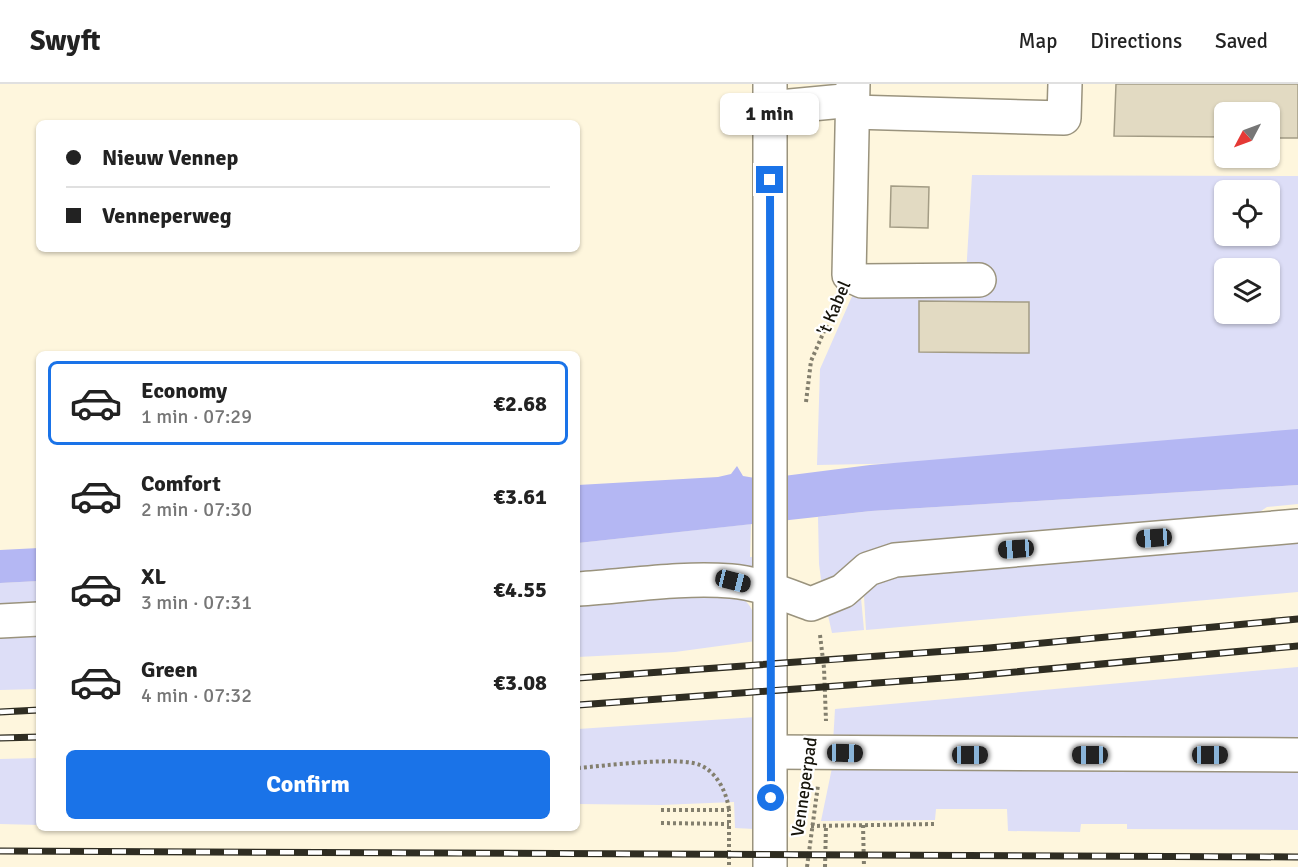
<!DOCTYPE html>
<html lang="en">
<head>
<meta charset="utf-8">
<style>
  :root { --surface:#fff; --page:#f6f6f6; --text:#222; --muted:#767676; --line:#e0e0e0; --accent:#1a73e8 }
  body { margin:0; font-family:Signika,sans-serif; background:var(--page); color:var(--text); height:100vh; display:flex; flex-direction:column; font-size:22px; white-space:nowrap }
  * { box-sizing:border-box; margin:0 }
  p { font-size:20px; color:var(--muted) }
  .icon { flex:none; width:33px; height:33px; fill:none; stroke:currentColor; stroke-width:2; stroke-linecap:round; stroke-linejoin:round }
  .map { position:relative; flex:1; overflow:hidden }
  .panel { position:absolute; left:36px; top:267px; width:544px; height:480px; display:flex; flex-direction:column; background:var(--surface); border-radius:9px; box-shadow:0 2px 4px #0004 }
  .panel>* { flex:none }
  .top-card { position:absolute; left:36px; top:36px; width:544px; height:132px; border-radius:9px; box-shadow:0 2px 4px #0004; display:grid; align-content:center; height:132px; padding:0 30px; background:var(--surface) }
  .needle { width:39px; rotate:229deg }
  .buttons { position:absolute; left:1214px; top:18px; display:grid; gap:12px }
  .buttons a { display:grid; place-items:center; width:66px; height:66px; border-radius:9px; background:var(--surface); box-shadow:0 2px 4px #0004; font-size:30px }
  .end { position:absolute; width:27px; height:27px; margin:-14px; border:8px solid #1a73e8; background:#fff; box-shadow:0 0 0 3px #fff }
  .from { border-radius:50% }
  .bubble { position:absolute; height:42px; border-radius:9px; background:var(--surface); box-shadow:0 2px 4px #0004; font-size:20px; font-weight:800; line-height:42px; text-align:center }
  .car { position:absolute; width:18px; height:36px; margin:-18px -9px; border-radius:8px; box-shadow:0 0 4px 2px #0007; background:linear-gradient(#222 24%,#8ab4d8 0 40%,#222 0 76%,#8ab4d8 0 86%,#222 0) }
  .top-card b { display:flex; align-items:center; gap:21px; height:57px; font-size:22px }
  .top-card b+b { border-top:2px solid var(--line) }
  .top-card i { width:15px; height:15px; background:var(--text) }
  ul { padding:10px 0 0; list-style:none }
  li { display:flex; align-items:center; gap:18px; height:84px; margin:0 12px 9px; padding:0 18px; border:3px solid transparent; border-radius:9px }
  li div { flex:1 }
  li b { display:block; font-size:22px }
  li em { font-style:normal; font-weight:800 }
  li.on { border-color:var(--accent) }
  li>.icon { width:54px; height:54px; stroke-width:1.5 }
  .cta { display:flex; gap:12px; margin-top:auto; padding:12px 30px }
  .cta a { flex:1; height:69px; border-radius:9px; background:var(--accent); color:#fff; font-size:24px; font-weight:800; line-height:69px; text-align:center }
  header { display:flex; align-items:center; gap:36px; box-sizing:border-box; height:84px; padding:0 30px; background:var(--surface); border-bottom:2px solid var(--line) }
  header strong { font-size:28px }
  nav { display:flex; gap:33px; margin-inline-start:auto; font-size:21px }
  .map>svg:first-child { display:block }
</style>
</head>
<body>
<header>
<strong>Swyft</strong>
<nav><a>Map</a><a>Directions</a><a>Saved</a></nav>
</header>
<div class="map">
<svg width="1298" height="783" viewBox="0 0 1298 783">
  <rect width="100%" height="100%" fill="#fef6dd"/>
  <g fill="#dddef7" fill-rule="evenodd">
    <path d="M972 91 1298 92V362L1161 374 817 381 820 285 857 201 966 191ZM1224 106H1269V152H1224ZM1224 184H1269V230H1224Z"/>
    <polygon points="1298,401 1298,420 1267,423 1243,439 822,503 819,480 818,433 871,427"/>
    <polygon points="751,440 750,473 757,473 758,481 734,485 578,496 578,459"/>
    <polygon points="1298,451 1298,508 866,546 864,513 865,505 877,493"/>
    <polygon points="39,497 39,519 0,522 0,499"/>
    <polygon points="863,506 861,514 864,546 832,549 827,527"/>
    <path d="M732 507C755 521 756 531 756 557L675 568 578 573V515Z"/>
    <polygon points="39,545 39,605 0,606 0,547"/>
    <polygon points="1298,583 1298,664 833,659 835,625"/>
    <polygon points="756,633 754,745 735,744 734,718 661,721 578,720 578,645"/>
    <polygon points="39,674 39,741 0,740 0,675"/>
    <polygon points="1298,678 1298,746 1127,745 1127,740 1081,740 1080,748 1008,747 1007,725 936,725 935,736 821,737 833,679"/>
  </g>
  <g fill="#b4b7f3">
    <polygon points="1298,345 1298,401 871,427 578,459 578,401 718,393 731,390 737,382 743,392 761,395 870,381"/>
    <polygon points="39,464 39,497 0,499 0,466"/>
  </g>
  <g fill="#e2dac2" stroke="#a39c85" stroke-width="1.5">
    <polygon points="1116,0 1298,0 1298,54 1269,54 1269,28 1224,28 1224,53 1114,52"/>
    <polygon points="891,102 929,103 928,144 890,143"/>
    <polygon points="919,217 1029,218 1029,269 919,268"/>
  </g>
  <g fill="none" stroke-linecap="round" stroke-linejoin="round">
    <defs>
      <g id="minor">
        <polyline points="853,0 849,191 862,197 979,196"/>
        <polyline points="769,24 853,16"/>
        <polyline points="853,28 1064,34 1065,0"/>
        <path d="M578 505C628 502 680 493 731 497 758 499 786 511 811 520L843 507 868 485 895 476 1298 442"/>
        <polyline points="0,537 39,535"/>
        <polyline points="771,668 1298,671"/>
      </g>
      <polyline id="major" points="770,0 770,783"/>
    </defs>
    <use href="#minor" stroke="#9a937d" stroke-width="36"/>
    <use href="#major" stroke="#9a937d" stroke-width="36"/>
    <g stroke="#837f6e" stroke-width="4" stroke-dasharray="3 3" stroke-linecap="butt">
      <polyline points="806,318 811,277 836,220"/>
      <polyline points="820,551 824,584 826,637"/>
      <path d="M578 684C603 682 679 672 700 681 717 688 727 709 729 726"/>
      <polyline points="661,726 729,726 729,783"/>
      <polyline points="661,739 729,740"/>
      <polyline points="863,741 864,783"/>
      <polyline points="811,742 935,740"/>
      <polyline points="807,783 818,701"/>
      <polyline points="825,783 826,742"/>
    </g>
    <use href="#minor" stroke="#fff" stroke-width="33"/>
    <use href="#major" stroke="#fff" stroke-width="33"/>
    <defs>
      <g id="rail">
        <polyline points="578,594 989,564 1298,535"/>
        <polyline points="578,621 971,592 1298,562"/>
        <polyline points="0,628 39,626"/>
        <polyline points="0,654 39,653"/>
        <polyline points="0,767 1298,773"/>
      </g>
    </defs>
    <use href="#rail" stroke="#2f2d22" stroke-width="7"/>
    <use href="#rail" stroke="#fff" stroke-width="4.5" stroke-dasharray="14" stroke-linecap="butt"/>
  </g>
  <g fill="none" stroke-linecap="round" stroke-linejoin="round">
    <polyline stroke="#1a73e8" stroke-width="8" points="770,96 771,714"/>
  </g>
  <g text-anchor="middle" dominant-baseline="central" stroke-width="4.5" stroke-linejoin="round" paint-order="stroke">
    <g font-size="18" fill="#16140b" stroke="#fff">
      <text transform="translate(834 224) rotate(-67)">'t Kabel</text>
      <text transform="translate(804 703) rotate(-82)">Venneperpad</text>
    </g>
  </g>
</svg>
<div class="buttons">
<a><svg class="needle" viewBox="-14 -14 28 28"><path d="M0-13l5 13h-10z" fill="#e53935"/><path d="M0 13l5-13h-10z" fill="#767676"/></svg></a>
<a><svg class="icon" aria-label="locate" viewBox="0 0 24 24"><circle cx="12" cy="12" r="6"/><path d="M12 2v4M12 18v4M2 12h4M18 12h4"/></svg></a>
<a><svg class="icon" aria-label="layers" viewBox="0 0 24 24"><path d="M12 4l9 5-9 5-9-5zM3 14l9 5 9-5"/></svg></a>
</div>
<i class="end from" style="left:771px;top:714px"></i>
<i class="end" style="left:770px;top:96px"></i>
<div class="bubble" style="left:720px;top:9px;width:99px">1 min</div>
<i class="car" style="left:1154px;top:454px;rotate:266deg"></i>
<i class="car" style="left:1016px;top:465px;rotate:266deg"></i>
<i class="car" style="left:733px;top:497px;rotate:104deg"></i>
<i class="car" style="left:845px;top:669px;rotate:91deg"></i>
<i class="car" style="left:970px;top:671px;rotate:90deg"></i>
<i class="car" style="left:1090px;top:671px;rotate:270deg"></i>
<i class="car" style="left:1210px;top:671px;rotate:90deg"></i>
<div class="top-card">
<b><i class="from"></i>Nieuw Vennep</b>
<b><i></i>Venneperweg</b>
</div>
<section class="panel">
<ul>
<li class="on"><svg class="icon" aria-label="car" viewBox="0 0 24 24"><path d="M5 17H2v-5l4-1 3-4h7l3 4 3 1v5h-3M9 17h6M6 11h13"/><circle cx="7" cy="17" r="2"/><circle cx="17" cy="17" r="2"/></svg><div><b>Economy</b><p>1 min · 07:29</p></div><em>€2.68</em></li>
<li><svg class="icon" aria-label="car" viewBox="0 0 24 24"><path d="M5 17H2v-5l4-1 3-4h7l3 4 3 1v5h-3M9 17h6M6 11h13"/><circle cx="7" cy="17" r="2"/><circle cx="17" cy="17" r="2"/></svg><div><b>Comfort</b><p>2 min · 07:30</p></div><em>€3.61</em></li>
<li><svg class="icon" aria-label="car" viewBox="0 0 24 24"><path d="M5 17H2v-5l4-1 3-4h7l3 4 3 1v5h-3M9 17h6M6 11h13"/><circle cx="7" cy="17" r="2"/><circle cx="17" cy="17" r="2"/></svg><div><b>XL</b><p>3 min · 07:31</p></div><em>€4.55</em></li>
<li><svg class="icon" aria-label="car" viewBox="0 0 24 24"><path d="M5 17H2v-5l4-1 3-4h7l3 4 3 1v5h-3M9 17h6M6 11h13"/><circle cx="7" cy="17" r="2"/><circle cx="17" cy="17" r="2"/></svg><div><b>Green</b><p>4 min · 07:32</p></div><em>€3.08</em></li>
</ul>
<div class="cta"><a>Confirm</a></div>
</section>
</div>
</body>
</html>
